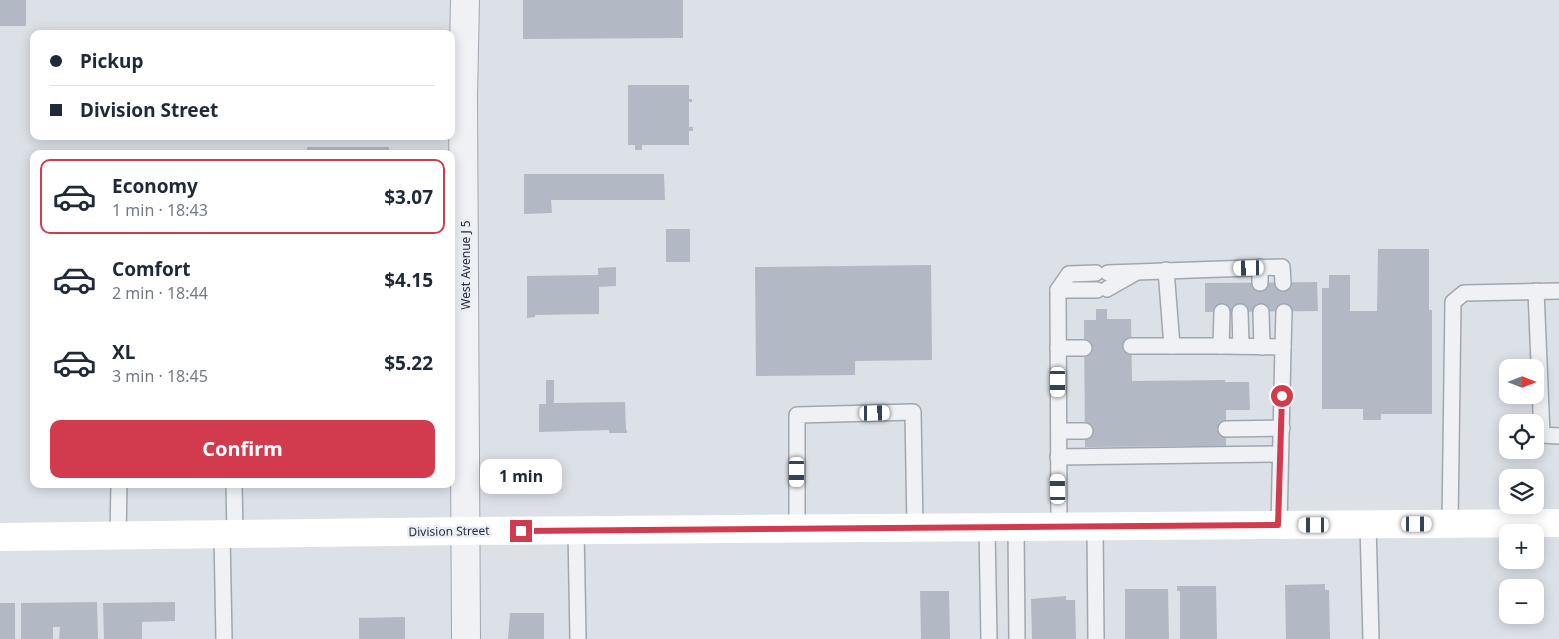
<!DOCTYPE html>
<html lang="en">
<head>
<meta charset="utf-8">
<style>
  :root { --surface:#fff; --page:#f6f6f7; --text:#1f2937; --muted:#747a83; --line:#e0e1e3; --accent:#d13b4d }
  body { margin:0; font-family:"Noto Sans",sans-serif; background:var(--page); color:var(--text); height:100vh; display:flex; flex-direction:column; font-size:19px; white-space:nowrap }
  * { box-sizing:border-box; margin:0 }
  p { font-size:16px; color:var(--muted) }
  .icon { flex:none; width:28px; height:28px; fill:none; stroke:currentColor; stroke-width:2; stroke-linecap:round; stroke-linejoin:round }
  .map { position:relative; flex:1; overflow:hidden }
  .details { position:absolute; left:30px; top:150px; width:425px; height:338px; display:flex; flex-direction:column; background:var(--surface); border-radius:10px; box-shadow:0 2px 12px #0003 }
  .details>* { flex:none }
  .guide { position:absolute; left:30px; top:30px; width:425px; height:110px; border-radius:10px; box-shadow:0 2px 12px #0003; display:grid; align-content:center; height:110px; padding:0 20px; background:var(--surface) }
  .needle { width:32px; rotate:90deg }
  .controls { position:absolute; left:1499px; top:359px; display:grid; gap:10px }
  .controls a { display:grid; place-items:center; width:45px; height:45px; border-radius:10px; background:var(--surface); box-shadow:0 2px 12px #0003; font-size:25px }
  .end { position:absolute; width:22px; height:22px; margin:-11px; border:6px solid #d13b4d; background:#fff; box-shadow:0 0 0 2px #fff }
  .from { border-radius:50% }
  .bubble { position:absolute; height:35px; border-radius:10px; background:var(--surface); box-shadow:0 2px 12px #0003; font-size:16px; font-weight:700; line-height:35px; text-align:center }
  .car { position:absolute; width:15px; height:30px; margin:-15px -8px; border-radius:6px; box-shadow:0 0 4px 1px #0007; background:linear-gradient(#fff 24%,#345 0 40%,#fff 0 76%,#345 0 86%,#fff 0) }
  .guide b { display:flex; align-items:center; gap:18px; height:48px; font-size:19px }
  .guide b+b { border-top:1px solid var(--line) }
  .guide i { width:12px; height:12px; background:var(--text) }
  ul { padding:9px 0 0; list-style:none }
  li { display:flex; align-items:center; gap:15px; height:75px; margin:0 10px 8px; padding:0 10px; border:2px solid transparent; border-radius:10px }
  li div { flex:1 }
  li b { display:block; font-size:19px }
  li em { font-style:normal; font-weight:700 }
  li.current { border-color:var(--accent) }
  li>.icon { width:45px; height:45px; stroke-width:1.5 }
  .action { display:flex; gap:10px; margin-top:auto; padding:10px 20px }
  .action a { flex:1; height:58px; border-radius:10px; background:var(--accent); color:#fff; font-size:20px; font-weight:700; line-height:58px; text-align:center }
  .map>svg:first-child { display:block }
</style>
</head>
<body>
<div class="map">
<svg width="1559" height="639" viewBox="0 0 1559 639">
  <rect width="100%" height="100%" fill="#dce0e7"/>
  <g fill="#b3b9c4">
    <rect x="0" y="0" width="26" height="26"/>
    <polygon points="523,0 683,0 683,38 523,39"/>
    <polygon points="628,85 689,85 689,99 692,99 692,102 689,102 689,127 693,127 693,131 689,131 689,145 642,145 642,150 635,150 635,145 628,145"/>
    <rect x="307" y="147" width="82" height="7"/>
    <polygon points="524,174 664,174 665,200 551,200 552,213 524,214"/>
    <rect x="666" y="229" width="24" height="33"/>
    <polygon points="1378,249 1429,249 1429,310 1432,310 1432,414 1381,414 1381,420 1363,420 1363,409 1322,409 1322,288 1329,288 1329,275 1350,275 1350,311 1377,311"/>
    <polygon points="931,265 932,360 855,361 855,375 756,376 755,267"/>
    <polygon points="616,267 616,286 599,287 599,314 535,315 535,317 527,318 527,276 598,275 598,268"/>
    <polygon points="1317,282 1318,311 1205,312 1205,283"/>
    <polygon points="1096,309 1107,309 1107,319 1131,319 1132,381 1225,380 1225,382 1249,382 1250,410 1226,410 1226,446 1085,447 1084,320 1096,320"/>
    <polygon points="546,380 554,380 554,403 625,402 626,430 627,430 627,433 609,433 609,430 539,432 539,404 546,404"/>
    <polygon points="1325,584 1325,590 1329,590 1330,639 1286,639 1285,585"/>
    <polygon points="1177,586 1216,586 1217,639 1180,639 1180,591 1177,591"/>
    <polygon points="1125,589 1168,589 1169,639 1125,639"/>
    <polygon points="920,591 949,591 950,639 921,639"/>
    <polygon points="1066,596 1066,600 1075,600 1076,639 1032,639 1031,599"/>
    <polygon points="97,602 98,639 59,639 60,627 53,627 53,639 21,639 21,603"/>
    <polygon points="175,602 175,621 142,622 142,639 104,639 103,603"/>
    <rect x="0" y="603" width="15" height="36"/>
    <polygon points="510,613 544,613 544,639 508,639"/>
    <polygon points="405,617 405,639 359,639 359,618"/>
  </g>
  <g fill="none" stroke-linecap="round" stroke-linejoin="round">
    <defs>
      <g id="lane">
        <polyline points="1260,267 1260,283"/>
        <polyline points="1166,270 1172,346"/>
        <polyline points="1108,273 1282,267 1283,283"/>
        <polyline points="1107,289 1135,273"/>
        <polyline points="1058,290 1097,290"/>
        <polyline points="1536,291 1542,435 1559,436"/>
        <polyline points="1240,312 1241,346"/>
        <polyline points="1261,312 1262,347"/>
        <polyline points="1131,346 1221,346 1283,347 1279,525"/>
        <polyline points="1221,346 1222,312"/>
        <polyline points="1283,347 1284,312"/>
        <polyline points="1058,348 1084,348"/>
        <polyline points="1226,429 1282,428"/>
        <polyline points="1059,431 1085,431"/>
        <polyline points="1058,457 1280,454"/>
        <polyline points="234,484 235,534"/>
        <polyline points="1368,524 1371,639"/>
        <polyline points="1450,524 1453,302 1464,293 1559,291"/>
        <polyline points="1095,526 1096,639"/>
        <polyline points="1016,527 1017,639"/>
        <polyline points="1059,527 1058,290 1069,274 1096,273"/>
        <polyline points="987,528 989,639"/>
        <polyline points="797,529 797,415 913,412 915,528"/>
        <polyline points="576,530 578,639"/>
        <polyline points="222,534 224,639"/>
        <polyline points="118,536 119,484"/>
      </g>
      <polyline id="street" points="465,0 463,96 466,639"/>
    </defs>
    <use href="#lane" stroke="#a1a7b1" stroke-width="18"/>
    <use href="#street" stroke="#a1a7b1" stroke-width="30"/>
    <use href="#lane" stroke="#eff1f5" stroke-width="15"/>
    <use href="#street" stroke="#eff1f5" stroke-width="28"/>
    <polyline stroke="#fff" stroke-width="28" points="0,537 466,531 1559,523"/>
  </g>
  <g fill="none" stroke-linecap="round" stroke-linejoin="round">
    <polyline stroke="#d13b4d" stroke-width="6" points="521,531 1278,525 1282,396"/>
  </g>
  <g text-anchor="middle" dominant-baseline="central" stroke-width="5" stroke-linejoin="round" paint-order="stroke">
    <g font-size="12" fill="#252d3d" stroke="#ebeff4">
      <text transform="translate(465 265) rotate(-90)">West Avenue J 5</text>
      <text transform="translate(449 531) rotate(-1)">Division Street</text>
    </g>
  </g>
</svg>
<div class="controls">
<a><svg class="needle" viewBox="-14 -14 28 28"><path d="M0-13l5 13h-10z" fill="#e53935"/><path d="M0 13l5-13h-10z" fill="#747a83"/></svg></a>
<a><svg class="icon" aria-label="locate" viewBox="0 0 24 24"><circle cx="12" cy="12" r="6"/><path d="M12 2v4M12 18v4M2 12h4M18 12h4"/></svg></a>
<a><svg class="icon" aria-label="layers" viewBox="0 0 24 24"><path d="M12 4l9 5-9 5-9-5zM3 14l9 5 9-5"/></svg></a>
<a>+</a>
<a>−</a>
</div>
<i class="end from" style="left:1282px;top:396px"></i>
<i class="end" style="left:521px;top:531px"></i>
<div class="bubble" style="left:480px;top:459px;width:82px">1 min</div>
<i class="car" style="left:1249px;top:268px;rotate:269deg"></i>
<i class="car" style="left:1058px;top:382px;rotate:180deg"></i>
<i class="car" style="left:875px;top:413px;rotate:89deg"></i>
<i class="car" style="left:797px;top:472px;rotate:180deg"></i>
<i class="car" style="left:1058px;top:489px;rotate:359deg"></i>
<i class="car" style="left:1417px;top:524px;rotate:90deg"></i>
<i class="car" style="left:1314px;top:525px;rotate:270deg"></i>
<div class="guide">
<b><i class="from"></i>Pickup</b>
<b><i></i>Division Street</b>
</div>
<section class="details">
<ul>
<li class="current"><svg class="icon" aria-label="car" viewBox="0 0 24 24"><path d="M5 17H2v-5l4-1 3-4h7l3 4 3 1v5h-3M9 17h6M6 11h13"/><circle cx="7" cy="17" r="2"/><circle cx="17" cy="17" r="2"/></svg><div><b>Economy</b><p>1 min · 18:43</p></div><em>$3.07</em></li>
<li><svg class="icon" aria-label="car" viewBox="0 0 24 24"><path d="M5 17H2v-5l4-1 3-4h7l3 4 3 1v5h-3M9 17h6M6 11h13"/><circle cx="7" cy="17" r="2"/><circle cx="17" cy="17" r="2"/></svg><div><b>Comfort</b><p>2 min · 18:44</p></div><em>$4.15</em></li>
<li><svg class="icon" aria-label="car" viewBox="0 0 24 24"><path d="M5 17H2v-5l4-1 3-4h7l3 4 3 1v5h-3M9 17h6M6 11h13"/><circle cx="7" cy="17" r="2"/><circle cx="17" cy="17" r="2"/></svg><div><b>XL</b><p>3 min · 18:45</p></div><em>$5.22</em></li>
</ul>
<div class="action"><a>Confirm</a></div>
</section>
</div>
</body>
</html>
